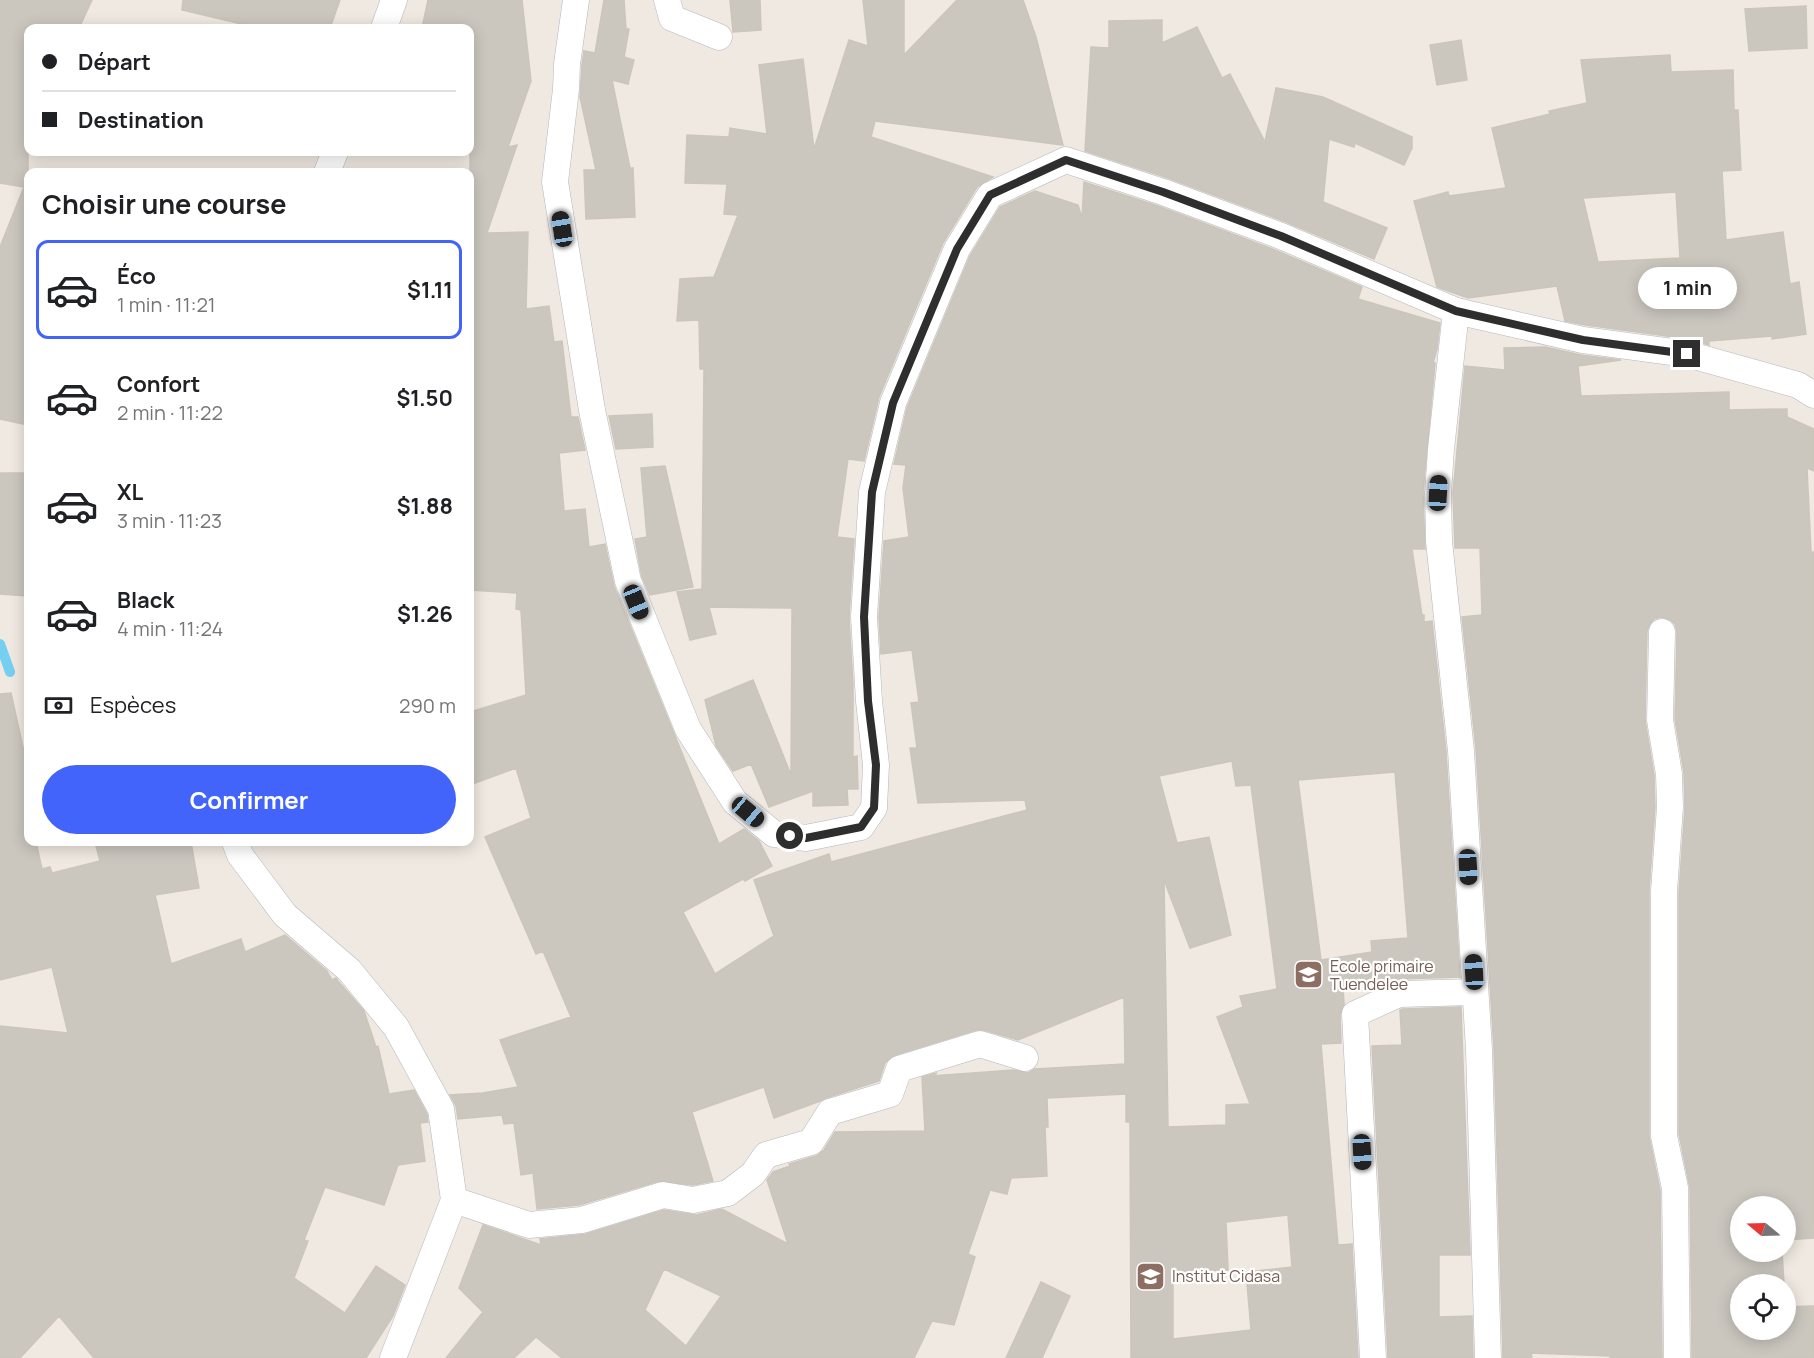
<!DOCTYPE html>
<html lang="fr">
<head>
<meta charset="utf-8">
<style>
  :root { --surface:#fff; --page:#f2f2f2; --text:#202124; --muted:#757577; --line:#e0e0e0; --accent:#4264fb }
  body { margin:0; font-family:Manrope,sans-serif; background:var(--page); color:var(--text); height:100vh; display:flex; flex-direction:column; font-size:22px; white-space:nowrap }
  * { box-sizing:border-box; margin:0 }
  p { font-size:20px; color:var(--muted) }
  .icon { flex:none; width:33px; height:33px; fill:none; stroke:currentColor; stroke-width:2; stroke-linecap:round; stroke-linejoin:round }
  .map { position:relative; flex:1; overflow:hidden }
  .side { position:absolute; left:24px; top:168px; width:450px; height:678px; display:flex; flex-direction:column; background:var(--surface); border-radius:12px; box-shadow:0 3px 15px #0003 }
  .side>* { flex:none }
  .top-card { position:absolute; left:24px; top:24px; width:450px; height:132px; border-radius:12px; box-shadow:0 3px 15px #0003; display:grid; align-content:center; height:132px; padding:0 18px; background:var(--surface) }
  .needle { width:39px; rotate:289deg }
  .controls { position:absolute; left:1730px; top:1196px; display:grid; gap:12px }
  .controls a { display:grid; place-items:center; width:66px; height:66px; border-radius:50%; background:var(--surface); box-shadow:0 3px 15px #0003; font-size:30px }
  .end { position:absolute; width:27px; height:27px; margin:-14px; border:8px solid #2e2e2e; background:#fff; box-shadow:0 0 0 3px #fff }
  .from { border-radius:50% }
  .bubble { position:absolute; height:42px; border-radius:21px; background:var(--surface); box-shadow:0 3px 15px #0003; font-size:20px; font-weight:700; line-height:42px; text-align:center }
  .car { position:absolute; width:18px; height:36px; margin:-18px -9px; border-radius:8px; box-shadow:0 0 4px 2px #0007; background:linear-gradient(#222 24%,#8ab4d8 0 40%,#222 0 76%,#8ab4d8 0 86%,#222 0) }
  .top-card b { display:flex; align-items:center; gap:21px; height:57px; font-size:22px }
  .top-card b+b { border-top:2px solid var(--line) }
  .top-card i { width:15px; height:15px; background:var(--text) }
  ul { padding:0; list-style:none }
  li { display:flex; align-items:center; gap:18px; height:99px; margin:0 12px 9px; padding:0 6px; border:3px solid transparent; border-radius:12px }
  li div { flex:1 }
  li b { display:block; font-size:22px }
  li em { font-style:normal; font-weight:700 }
  li.on { border-color:var(--accent) }
  li>.icon { width:54px; height:54px; stroke-width:1.5 }
  h2 { padding:0 18px; font-size:27px; line-height:72px }
  .pay { display:flex; align-items:center; gap:15px; height:66px; padding:0 18px; font-size:22px }
  .pay p { margin-inline-start:auto }
  .action { display:flex; gap:12px; margin-top:auto; padding:12px 18px }
  .action a { flex:1; height:69px; border-radius:36px; background:var(--accent); color:#fff; font-size:24px; font-weight:700; line-height:69px; text-align:center }
  .map>svg:first-child { display:block }
</style>
</head>
<body>
<div class="map">
<svg width="1814" height="1358" viewBox="0 0 1814 1358">
  <rect width="100%" height="100%" fill="#efe9e1"/>
  <g fill="none" stroke-linecap="round" stroke-linejoin="round">
    <polyline stroke="#75cff0" stroke-width="10" points="0,644 10,672"/>
  </g>
  <g fill="#cbc7bf" stroke="#cbc5ba" stroke-width="1.5" fill-rule="evenodd">
    <polygon points="0,0 92,0 79,28 28,28 28,425 0,419 0,247 24,187 0,183"/>
    <polygon points="183,0 340,0 330,28 258,28 182,10"/>
    <path d="M428 0H522L531 81 508 147 517 145 487 233 528 232 526 309 549 306 554 342 562 341 571 417H578L585 450 559 453 564 511 585 509 589 547 605 544 614 586 719 844 744 829 759 841 772 866 745 881 743 879 683 912 715 974 774 936 754 880 829 854 831 862 1027 810 1025 800 918 803 910 748H917L911 703 919 702 912 650 881 654 879 617 884 541 909 537 903 488 906 465 894 464 907 408 970 256 1000 207 1035 191 1078 205 1082 218 1084 182 1158 206 1275 250 1362 287 1358 299 1440 323 1437 349 1433 363H1435L1423 492 1425 549H1412L1422 615H1424V622L1432 621 1446 752 1460 977 1399 979 1343 988 1344 1004 1340 1015 1341 1043 1321 1044 1338 1245 1352 1244 1358 1358H1131L1130 1122H1126V1094L1047 1098 1048 1127H1045L1047 1176 1011 1178 1007 1194 990 1190 968 1254 975 1257 954 1325 932 1321 914 1358H562L536 1337 514 1358H446L483 1312 459 1288 483 1225 541 1245 540 1239 586 1234 664 1210 696 1215 722 1209 788 1244 767 1180 773 1172 790 1166 789 1164 816 1156 824 1150 835 1132 925 1131 922 1077 937 1073 931 1076 1014 1070 1028 1073 1035 1069 1125 1064 1124 997 1018 1040 984 1030H976L895 1055 885 1063 879 1081 826 1098 820 1101 774 1118 764 1087 692 1112 713 1181 693 1185 659 1181 579 1205 537 1209 533 1173 521 1175 514 1123 504 1124 502 1115 458 1119 456 1106 450 1095 483 1093 518 1087 500 1040 571 1017 543 951 536 954 485 837 531 818 516 768 470 785V712L526 695 521 610 516 609 517 593 470 590V28H422ZM1232 761 1236 786 1251 785 1277 989 1240 996 1243 1007 1217 1017 1250 1104 1226 1105V1125L1168 1127 1164 880 1190 948 1231 935 1209 837 1177 843 1159 776ZM1395 772 1408 938 1371 941 1372 952 1321 960 1298 780ZM1288 1215 1292 1267 1246 1272 1251 1330 1173 1339V1273L1228 1270 1226 1222ZM664 1269 721 1296 686 1346 645 1310Z"/>
    <polygon points="604,0 624,0 626,29 629,29 624,57 634,60 628,84 612,80 630,168 633,168 635,217 586,219 584,170 596,170 580,97 582,65 584,51 595,53"/>
    <polygon points="730,0 760,0 761,30 733,32"/>
    <polygon points="863,0 904,0 904,55 957,0 1023,0 1036,37 1063,145 875,121 871,137 993,177 977,187 943,243 879,397 864,461 848,459 837,537 854,539 849,618 853,684 853,757 857,756 858,789 847,789 848,805 813,806 813,791 769,807 751,764 733,771 716,746 705,700 753,680 791,775 792,608 709,607 716,634 690,640 677,592 702,589 704,369 700,369 699,320 677,321 680,279 714,277 738,215 724,214 727,184 685,183 687,135 729,137 730,128 767,134 759,65 803,59 814,149 849,40 868,46"/>
    <polygon points="1806,6 1807,48 1749,51 1745,9"/>
    <polygon points="1162,20 1162,43 1197,27 1222,78 1230,74 1265,142 1276,88 1323,97 1412,137 1412,148 1404,165 1355,143 1354,147 1329,139 1323,202 1387,228 1374,259 1286,222 1168,178 1085,151 1091,47 1109,48 1109,21"/>
    <polygon points="1461,40 1467,80 1437,85 1430,45"/>
    <path d="M1670 55 1671 72 1733 70 1734 110H1738L1741 170 1722 171 1726 240 1783 232 1790 284 1799 282 1806 334 1772 339V336L1709 341V345L1689 339 1586 325 1565 321 1557 286 1468 298 1437 287 1414 201 1448 192 1449 196 1506 188 1492 128 1550 114 1549 111 1587 103 1581 60ZM1676 192 1680 258 1598 262 1583 198Z"/>
    <polygon points="1545,347 1581,355 1621,360 1578,366 1581,396 1729,392 1729,410 1787,409 1787,417 1814,429 1814,471 1807,468 1811,552 1814,552 1814,1238 1785,1240 1785,1206 1740,1206 1740,1251 1782,1251 1784,1284 1740,1284 1740,1329 1785,1329 1785,1307 1814,1306 1814,1358 1692,1358 1690,1188 1679,1134 1679,892 1685,808 1684,773 1675,719 1677,632 1675,624 1670,620 1662,617 1654,619 1650,624 1647,631 1645,720 1654,775 1655,807 1649,891 1649,1136 1660,1190 1662,1358 1610,1358 1610,1356 1531,1353 1532,1358 1503,1358 1494,1050 1476,749 1462,617 1482,615 1480,548 1455,548 1453,493 1465,366 1505,370 1504,348"/>
    <polygon points="652,414 653,447 616,449 609,416"/>
    <polygon points="665,466 693,587 650,595 642,577 635,539 647,537 641,468"/>
    <polygon points="0,473 28,473 28,596 0,594"/>
    <polygon points="11,693 28,770 28,842 36,842 42,869 50,867 52,873 100,861 95,842 191,842 199,888 155,895 171,964 241,939 245,952 285,935 327,971 332,980 336,978 338,981 364,1011 376,1047 378,1046 389,1094 414,1090 427,1114 428,1122 420,1123 425,1161 398,1165 384,1205 325,1187 304,1240 308,1241 294,1278 345,1313 376,1266 405,1285 393,1316 366,1358 94,1358 59,1316 20,1358 0,1358 0,1026 68,1033 52,967 0,980 0,694"/>
    <polygon points="1461,1007 1470,1255 1439,1255 1439,1317 1472,1316 1473,1358 1388,1358 1372,1046 1402,1045 1400,1010 1402,1009"/>
    <polygon points="1041,1282 1070,1296 1042,1358 1006,1358"/>
  </g>
  <g fill="none" stroke-linecap="round" stroke-linejoin="round">
    <defs>
      <g id="minor">
        <polyline points="576,0 567,64 566,89 555,182 592,410 628,581 688,729 735,802 774,834 806,838 861,827 874,808 876,765 869,701 864,617 872,492 893,403 957,249 990,195 1066,160 1163,192 1281,236 1456,311 1583,340 1687,354 1798,385 1814,395"/>
        <polyline points="667,0 672,18 719,37"/>
        <polyline points="384,28 394,0"/>
        <polyline points="327,172 335,152"/>
        <polyline points="1456,311 1441,449 1438,493 1439,541 1461,751 1479,1050 1488,1358"/>
        <polyline points="1662,632 1660,720 1669,774 1670,807 1664,891 1664,1136 1675,1188 1677,1358"/>
        <polyline points="235,842 240,855 285,915 349,970 396,1027 441,1109 454,1200 393,1358"/>
        <polyline points="454,1200 529,1225 582,1220 663,1195 693,1200 728,1193 753,1174 766,1155 811,1142 830,1112 890,1094 899,1069 980,1044 1025,1058"/>
        <polyline points="1373,1358 1355,1014 1399,994 1475,992"/>
      </g>
    </defs>
    <use href="#minor" stroke="#b4b7c1" stroke-width="27"/>
    <use href="#minor" stroke="#fff" stroke-width="26"/>
  </g>
  <g fill="none" stroke-linecap="round" stroke-linejoin="round">
    <polyline stroke="#2e2e2e" stroke-width="8" points="790,836 806,838 861,827 874,808 876,765 868,701 864,617 872,492 893,403 957,249 990,195 1066,160 1163,192 1281,236 1456,311 1583,340 1687,354"/>
  </g>
  <defs>
    <symbol id="school-square" viewBox="-11 -11 22 22"><rect x="-9" y="-9" width="18" height="18" rx="4" fill="#8d6e63" stroke="#fff"/><path d="M0-5L7-2L0 1L-7-2ZM-4 1L0 2.5L4 1V4Q0 6-4 4Z" fill="#fff"/></symbol>
  </defs>
  <g fill-rule="evenodd">
    <use href="#school-square" x="1292" y="958" width="33" height="33"/>
    <use href="#school-square" x="1134" y="1260" width="33" height="33"/>
  </g>
  <g text-anchor="middle" dominant-baseline="central" stroke-width="4.5" stroke-linejoin="round" paint-order="stroke">
    <g font-size="16" fill="#785e54" stroke="#fff" text-anchor="start">
      <text x="1330" y="966">Ecole primaire<tspan x="1330" dy="18">Tuendelee</tspan></text>
      <text x="1172" y="1276">Institut Cidasa</text>
    </g>
  </g>
</svg>
<div class="controls">
<a><svg class="needle" viewBox="-14 -14 28 28"><path d="M0-13l5 13h-10z" fill="#e53935"/><path d="M0 13l5-13h-10z" fill="#757577"/></svg></a>
<a><svg class="icon" aria-label="locate" viewBox="0 0 24 24"><circle cx="12" cy="12" r="6"/><path d="M12 2v4M12 18v4M2 12h4M18 12h4"/></svg></a>
</div>
<i class="end from" style="left:790px;top:836px"></i>
<i class="end" style="left:1687px;top:354px"></i>
<div class="bubble" style="left:1638px;top:267px;width:99px">1 min</div>
<i class="car" style="left:562px;top:229px;rotate:351deg"></i>
<i class="car" style="left:1438px;top:493px;rotate:3deg"></i>
<i class="car" style="left:636px;top:602px;rotate:158deg"></i>
<i class="car" style="left:748px;top:812px;rotate:130deg"></i>
<i class="car" style="left:1468px;top:867px;rotate:177deg"></i>
<i class="car" style="left:1474px;top:972px;rotate:357deg"></i>
<i class="car" style="left:1362px;top:1152px;rotate:177deg"></i>
<div class="top-card">
<b><i class="from"></i>Départ</b>
<b><i></i>Destination</b>
</div>
<section class="side">
<h2>Choisir une course</h2>
<ul>
<li class="on"><svg class="icon" aria-label="car" viewBox="0 0 24 24"><path d="M5 17H2v-5l4-1 3-4h7l3 4 3 1v5h-3M9 17h6M6 11h13"/><circle cx="7" cy="17" r="2"/><circle cx="17" cy="17" r="2"/></svg><div><b>Éco</b><p>1 min · 11:21</p></div><em>$1.11</em></li>
<li><svg class="icon" aria-label="car" viewBox="0 0 24 24"><path d="M5 17H2v-5l4-1 3-4h7l3 4 3 1v5h-3M9 17h6M6 11h13"/><circle cx="7" cy="17" r="2"/><circle cx="17" cy="17" r="2"/></svg><div><b>Confort</b><p>2 min · 11:22</p></div><em>$1.50</em></li>
<li><svg class="icon" aria-label="car" viewBox="0 0 24 24"><path d="M5 17H2v-5l4-1 3-4h7l3 4 3 1v5h-3M9 17h6M6 11h13"/><circle cx="7" cy="17" r="2"/><circle cx="17" cy="17" r="2"/></svg><div><b>XL</b><p>3 min · 11:23</p></div><em>$1.88</em></li>
<li><svg class="icon" aria-label="car" viewBox="0 0 24 24"><path d="M5 17H2v-5l4-1 3-4h7l3 4 3 1v5h-3M9 17h6M6 11h13"/><circle cx="7" cy="17" r="2"/><circle cx="17" cy="17" r="2"/></svg><div><b>Black</b><p>4 min · 11:24</p></div><em>$1.26</em></li>
</ul>
<div class="pay"><svg class="icon" aria-label="cash" viewBox="0 0 24 24"><path d="M3 7h18v10H3z"/><circle cx="12" cy="12" r="2"/></svg>Espèces<p>290 m</p></div>
<div class="action"><a>Confirmer</a></div>
</section>
</div>
</body>
</html>
